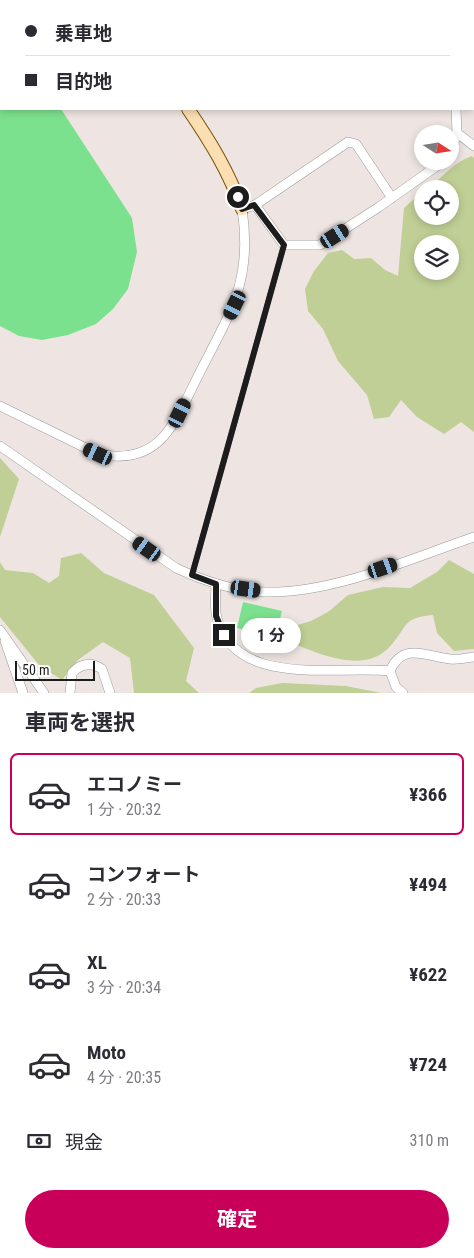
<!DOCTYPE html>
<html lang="ja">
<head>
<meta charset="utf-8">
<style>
  :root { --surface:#fff; --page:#f2f2f3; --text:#2b2b33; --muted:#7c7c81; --line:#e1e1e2; --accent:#c90059 }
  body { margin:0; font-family:"Roboto Condensed","Noto Sans JP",sans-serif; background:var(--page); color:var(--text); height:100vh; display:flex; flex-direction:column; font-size:19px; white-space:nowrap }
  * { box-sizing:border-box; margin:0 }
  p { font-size:16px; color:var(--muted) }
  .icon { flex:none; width:28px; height:28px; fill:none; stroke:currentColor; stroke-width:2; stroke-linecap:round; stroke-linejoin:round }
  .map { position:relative; height:693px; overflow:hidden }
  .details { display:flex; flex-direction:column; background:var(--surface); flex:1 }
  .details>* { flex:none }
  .hud { position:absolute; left:0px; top:0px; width:475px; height:110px; box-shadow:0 2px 8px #0003; display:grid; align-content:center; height:110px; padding:0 25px; background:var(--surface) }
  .needle { width:32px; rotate:102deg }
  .fabs { position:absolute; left:414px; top:125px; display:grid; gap:10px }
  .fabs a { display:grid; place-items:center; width:45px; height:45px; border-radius:50%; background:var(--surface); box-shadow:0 2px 8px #0003; font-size:25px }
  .scale { position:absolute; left:15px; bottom:12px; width:80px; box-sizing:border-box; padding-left:5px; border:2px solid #1c1c1c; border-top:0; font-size:14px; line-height:18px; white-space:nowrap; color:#1c1c1c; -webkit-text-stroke:4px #fff; paint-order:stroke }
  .end { position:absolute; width:22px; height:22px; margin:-11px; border:6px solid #1c1c1c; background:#fff; box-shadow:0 0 0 2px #fff }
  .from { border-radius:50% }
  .bubble { position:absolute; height:35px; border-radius:18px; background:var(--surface); box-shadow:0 2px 8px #0003; font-size:16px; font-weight:700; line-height:35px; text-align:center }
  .car { position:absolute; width:15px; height:30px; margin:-15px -8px; border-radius:6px; box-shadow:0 0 4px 1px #0007; background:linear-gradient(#222 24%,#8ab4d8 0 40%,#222 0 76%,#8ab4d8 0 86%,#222 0) }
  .hud b { display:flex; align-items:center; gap:18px; height:48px; font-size:19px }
  .hud b+b { border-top:1px solid var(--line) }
  .hud i { width:12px; height:12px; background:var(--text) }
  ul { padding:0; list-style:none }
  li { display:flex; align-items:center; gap:15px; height:82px; margin:0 10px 8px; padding:0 15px; border:2px solid transparent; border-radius:8px }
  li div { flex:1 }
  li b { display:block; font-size:19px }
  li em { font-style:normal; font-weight:700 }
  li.on { border-color:var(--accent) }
  li>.icon { width:45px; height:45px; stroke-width:1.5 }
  h2 { padding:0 25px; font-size:22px; line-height:60px }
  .pay { display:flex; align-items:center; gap:12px; height:55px; padding:0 25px; font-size:19px }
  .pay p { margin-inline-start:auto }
  .button { display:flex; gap:10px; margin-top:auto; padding:10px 25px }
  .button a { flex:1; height:58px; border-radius:30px; background:var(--accent); color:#fff; font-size:20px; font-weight:700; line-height:58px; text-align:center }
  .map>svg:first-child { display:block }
</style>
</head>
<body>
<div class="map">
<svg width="474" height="693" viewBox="0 0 474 693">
  <rect width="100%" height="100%" fill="#eee5e2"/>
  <g fill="#c0cf95" fill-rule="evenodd">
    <polygon points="382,0 474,0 474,36 474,1"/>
    <path d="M472 156 474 158V432L461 422 444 434 417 417 401 400 389 417 374 419 367 395 338 361 323 329 308 311 305 289 314 271 328 253 342 250 354 259 371 258 385 270 398 276 404 208 422 192V216H450V189H427C442 178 455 161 472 156ZM422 244H450V271H422Z"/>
    <polygon points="0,458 19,479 0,537"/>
    <polygon points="81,553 104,573 154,595 194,648 186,681 199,693 134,693 130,658 103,642 78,660 62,680 39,665 0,617 0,562 5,570 33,573 49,583 59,576 61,558"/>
    <path d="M449 560 474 574V649L454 651 437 633 433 615C403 618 409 624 392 644 366 677 317 653 285 640L287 628 311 621 328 612 348 595 383 587 410 588 437 572Z"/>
    <polygon points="282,683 346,686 381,693 249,693 256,688"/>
  </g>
  <g fill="#7ce18e">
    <polygon points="0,56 1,109 61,109 132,218 137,252 128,289 113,309 96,324 68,335 42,340 19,336 0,326"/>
    <polygon points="243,602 282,611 275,638 237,628"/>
  </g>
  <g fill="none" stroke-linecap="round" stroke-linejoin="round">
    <defs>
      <g id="lane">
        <polyline points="99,1 100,0"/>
        <polyline points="0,31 1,31"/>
        <polyline points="192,575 284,245"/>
      </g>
      <g id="street">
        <polyline points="365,0 366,1"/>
        <polyline points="412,0 413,1"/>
        <polyline points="474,47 474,48"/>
        <polyline points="457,133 474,146"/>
        <polyline points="450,154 457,133 456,109"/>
        <polyline points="392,198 356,144 348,142 255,205 284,245 320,245 379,207 444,161"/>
        <path d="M0 406 98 454C162 467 175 421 199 374 230 313 253 281 242 209L255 205"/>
        <path d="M0 446 176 568C204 581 233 591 264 592 333 594 409 559 474 537"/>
        <path d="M216 584C216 595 214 607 217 618 235 689 337 665 390 671"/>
        <polyline points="0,630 44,693"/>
        <polyline points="5,641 23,693"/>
        <path d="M70 693 72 673C81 663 91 662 102 669L110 693"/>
        <path d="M403 693 396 687 390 671C403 641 427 657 450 659 458 660 466 658 474 657"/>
      </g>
      <g id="secondary">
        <polyline points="138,0 138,1"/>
        <path d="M188 109C210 141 229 172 242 209"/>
      </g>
    </defs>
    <use href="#lane" stroke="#999" stroke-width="5.5"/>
    <use href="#street" stroke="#999" stroke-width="10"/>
    <use href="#secondary" stroke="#764f01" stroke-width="14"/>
    <use href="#lane" stroke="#fff" stroke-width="4.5"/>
    <use href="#street" stroke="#fff" stroke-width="9"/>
    <use href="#secondary" stroke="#fbdfb3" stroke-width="12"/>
  </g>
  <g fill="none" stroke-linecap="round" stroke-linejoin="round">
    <polyline stroke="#1c1c1c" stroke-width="6" points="224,635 216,616 216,584 192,575 284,245 254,205 242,209 238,197"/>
  </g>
</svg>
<div class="fabs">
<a><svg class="needle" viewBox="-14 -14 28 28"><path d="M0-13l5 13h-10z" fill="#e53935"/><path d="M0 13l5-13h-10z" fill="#7c7c81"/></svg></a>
<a><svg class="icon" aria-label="locate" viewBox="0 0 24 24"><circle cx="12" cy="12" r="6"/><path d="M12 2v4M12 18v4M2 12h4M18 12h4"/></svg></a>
<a><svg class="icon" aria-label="layers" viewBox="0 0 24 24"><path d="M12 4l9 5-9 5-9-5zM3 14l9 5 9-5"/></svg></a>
</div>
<div class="scale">50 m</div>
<i class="end from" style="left:238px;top:197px"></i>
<i class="end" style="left:224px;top:635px"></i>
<div class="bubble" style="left:241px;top:618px;width:60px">1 分</div>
<i class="car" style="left:335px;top:236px;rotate:58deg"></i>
<i class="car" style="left:235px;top:305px;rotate:206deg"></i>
<i class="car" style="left:180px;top:413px;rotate:26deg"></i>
<i class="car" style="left:98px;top:454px;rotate:295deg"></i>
<i class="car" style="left:147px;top:549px;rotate:305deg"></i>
<i class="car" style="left:383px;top:568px;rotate:71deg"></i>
<i class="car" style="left:246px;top:589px;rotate:98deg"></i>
<div class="hud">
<b><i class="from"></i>乗車地</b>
<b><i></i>目的地</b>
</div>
</div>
<section class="details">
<h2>車両を選択</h2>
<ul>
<li class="on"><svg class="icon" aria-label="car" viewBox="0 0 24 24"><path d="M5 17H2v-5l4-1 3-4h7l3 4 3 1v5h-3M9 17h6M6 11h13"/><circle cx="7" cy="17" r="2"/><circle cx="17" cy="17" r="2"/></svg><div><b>エコノミー</b><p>1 分 · 20:32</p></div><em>¥366</em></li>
<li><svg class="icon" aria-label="car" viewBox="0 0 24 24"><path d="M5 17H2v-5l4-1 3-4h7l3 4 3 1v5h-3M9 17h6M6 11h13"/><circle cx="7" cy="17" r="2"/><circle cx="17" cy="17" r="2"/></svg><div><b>コンフォート</b><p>2 分 · 20:33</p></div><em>¥494</em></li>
<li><svg class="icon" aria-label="car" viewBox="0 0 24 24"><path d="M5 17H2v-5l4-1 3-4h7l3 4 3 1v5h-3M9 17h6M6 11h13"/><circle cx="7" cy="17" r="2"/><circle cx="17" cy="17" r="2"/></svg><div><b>XL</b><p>3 分 · 20:34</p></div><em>¥622</em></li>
<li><svg class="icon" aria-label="car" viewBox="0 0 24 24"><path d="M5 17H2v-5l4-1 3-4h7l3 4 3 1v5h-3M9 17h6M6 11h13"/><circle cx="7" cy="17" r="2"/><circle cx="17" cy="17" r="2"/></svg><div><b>Moto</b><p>4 分 · 20:35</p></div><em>¥724</em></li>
</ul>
<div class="pay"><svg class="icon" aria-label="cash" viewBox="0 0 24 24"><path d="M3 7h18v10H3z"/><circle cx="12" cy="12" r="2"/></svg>現金<p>310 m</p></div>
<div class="button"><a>確定</a></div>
</section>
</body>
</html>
